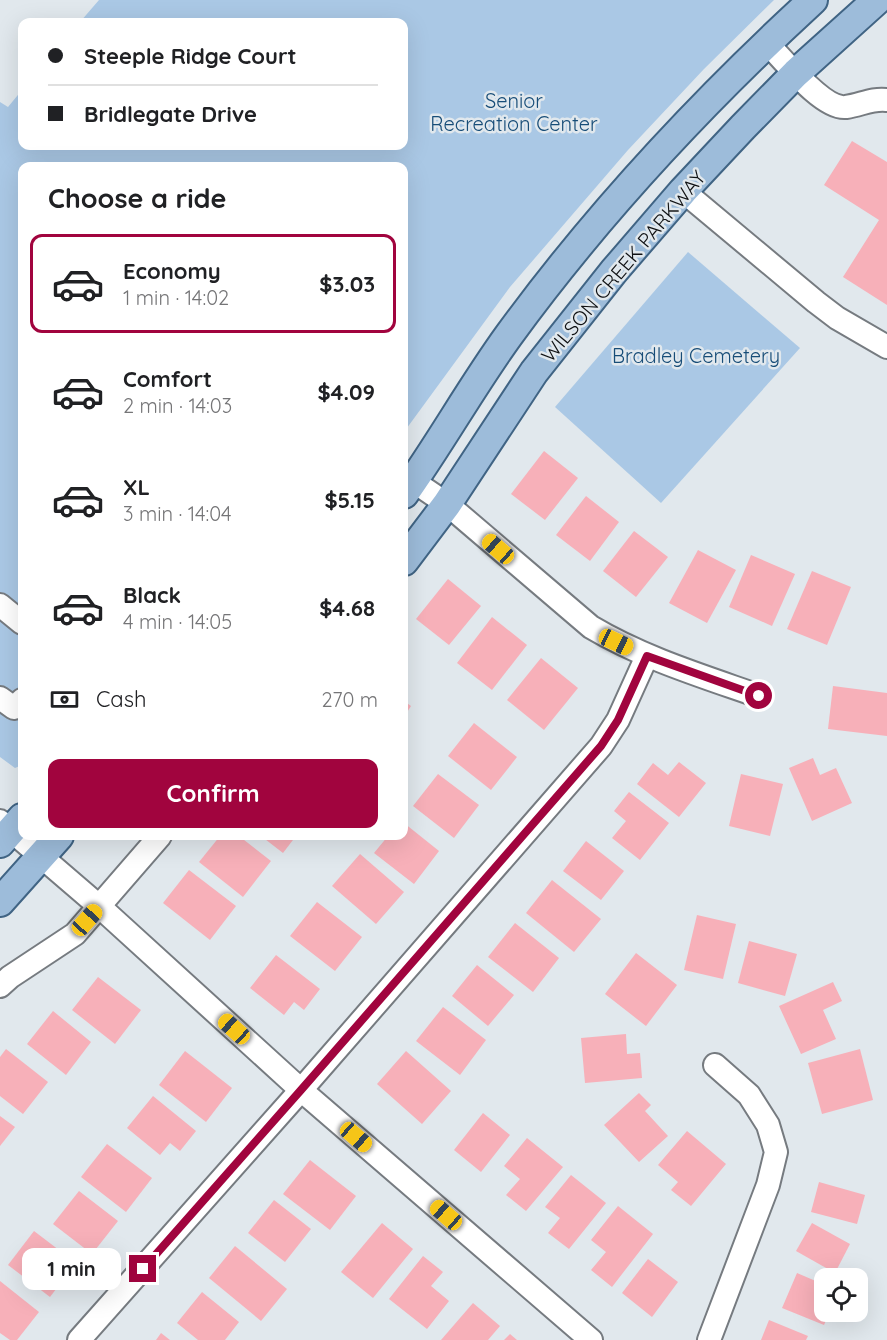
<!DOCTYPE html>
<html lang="en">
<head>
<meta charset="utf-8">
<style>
  :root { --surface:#fff; --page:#f2f2f2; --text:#202124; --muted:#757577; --line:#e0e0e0; --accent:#a1043e }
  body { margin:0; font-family:Quicksand,sans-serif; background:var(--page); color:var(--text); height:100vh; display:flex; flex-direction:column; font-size:22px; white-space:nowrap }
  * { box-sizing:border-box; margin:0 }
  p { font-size:20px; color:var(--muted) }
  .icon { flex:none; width:33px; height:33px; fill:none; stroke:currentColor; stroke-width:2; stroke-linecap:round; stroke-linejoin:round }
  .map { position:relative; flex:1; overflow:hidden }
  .drawer { position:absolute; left:18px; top:162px; width:390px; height:678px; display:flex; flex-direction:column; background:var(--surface); border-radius:12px; box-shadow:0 6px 24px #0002 }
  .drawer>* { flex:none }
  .banner { position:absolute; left:18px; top:18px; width:390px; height:132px; border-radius:12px; box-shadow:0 6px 24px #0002; display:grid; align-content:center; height:132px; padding:0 30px; background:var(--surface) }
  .tools { position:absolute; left:814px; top:1268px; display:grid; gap:12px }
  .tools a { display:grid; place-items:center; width:54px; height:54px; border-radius:12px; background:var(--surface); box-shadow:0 6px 24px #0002; font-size:30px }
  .end { position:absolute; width:27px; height:27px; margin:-14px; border:8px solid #a1043e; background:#fff; box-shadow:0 0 0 3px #fff }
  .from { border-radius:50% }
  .bubble { position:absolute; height:42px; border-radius:12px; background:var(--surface); box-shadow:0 6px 24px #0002; font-size:20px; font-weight:700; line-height:42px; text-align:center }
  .car { position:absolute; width:18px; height:36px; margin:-18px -9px; border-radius:8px; box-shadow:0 0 4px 2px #0007; background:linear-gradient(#f5c518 24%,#345 0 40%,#f5c518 0 76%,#345 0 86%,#f5c518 0) }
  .banner b { display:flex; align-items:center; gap:21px; height:57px; font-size:22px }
  .banner b+b { border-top:2px solid var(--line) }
  .banner i { width:15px; height:15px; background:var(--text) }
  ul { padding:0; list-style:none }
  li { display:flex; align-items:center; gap:18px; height:99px; margin:0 12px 9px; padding:0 18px; border:3px solid transparent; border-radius:12px }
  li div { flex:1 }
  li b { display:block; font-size:22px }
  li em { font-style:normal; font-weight:700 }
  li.selected { border-color:var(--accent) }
  li>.icon { width:54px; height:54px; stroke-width:1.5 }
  h2 { padding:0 30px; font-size:27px; line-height:72px }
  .pay { display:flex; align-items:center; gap:15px; height:66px; padding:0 30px; font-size:22px }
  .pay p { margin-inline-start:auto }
  .button { display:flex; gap:12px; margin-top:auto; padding:12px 30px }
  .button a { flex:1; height:69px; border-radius:12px; background:var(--accent); color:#fff; font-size:24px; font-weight:700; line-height:69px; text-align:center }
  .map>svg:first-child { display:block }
</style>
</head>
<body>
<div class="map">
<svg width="887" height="1340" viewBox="0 0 887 1340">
  <rect width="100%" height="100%" fill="#e1e8ed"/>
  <g fill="#aac8e5">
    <polygon points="99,0 774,0 704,69 628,150 510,287 404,432 404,166 22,166 22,765 15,768 0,757 0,102 8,107 22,90 22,146 404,146 404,22 80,22"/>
    <polygon points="688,252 800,348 661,503 555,407"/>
  </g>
  <g fill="#f7b0b9">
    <polygon points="852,141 887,162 887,305 843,277 879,220 824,185"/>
    <polygon points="544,451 578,478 545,520 511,494"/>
    <polygon points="586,496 619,522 590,561 556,535"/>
    <polygon points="634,531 668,557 636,597 603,571"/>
    <polygon points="698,550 736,570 707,623 669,603"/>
    <polygon points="751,555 795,574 772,626 729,607"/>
    <polygon points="812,571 851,587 827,645 787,629"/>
    <polygon points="448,579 481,606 449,645 416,619"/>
    <polygon points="492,617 527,645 492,690 457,663"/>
    <polygon points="541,658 578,688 544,730 507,700"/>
    <polygon points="833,686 887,693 887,736 828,729"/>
    <polygon points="404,701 411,706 404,717"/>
    <polygon points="474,723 517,757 491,790 448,756"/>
    <polygon points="813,758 820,775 836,768 852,803 812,821 789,768"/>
    <polygon points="679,762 706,783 679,817 637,784 653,763 668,775"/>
    <polygon points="438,774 479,805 454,838 413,806"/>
    <polygon points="741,774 783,784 770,836 729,826"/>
    <polygon points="629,792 669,823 640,860 612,838 626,821 614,811"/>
    <polygon points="404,823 439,851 414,884 374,853 388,836 404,836"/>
    <polygon points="220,836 239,836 271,861 243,897 199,862"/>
    <polygon points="261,836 296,836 283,853"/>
    <polygon points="586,841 624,871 601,900 563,871"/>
    <polygon points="360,854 404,892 376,924 332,886"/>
    <polygon points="189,870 236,906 210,940 163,903"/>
    <polygon points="552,880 601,919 574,952 526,913"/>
    <polygon points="317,902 362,937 335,971 290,936"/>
    <polygon points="697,915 736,924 723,979 684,970"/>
    <polygon points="515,923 559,958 533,992 488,957"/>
    <polygon points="749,941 797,954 785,996 738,983"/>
    <polygon points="636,953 677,985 646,1026 605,994"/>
    <polygon points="276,955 320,989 304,1010 294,1002 284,1015 250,988"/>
    <polygon points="477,965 514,995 488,1026 452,996"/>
    <polygon points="98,977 141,1010 115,1044 72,1010"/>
    <polygon points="833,982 842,1001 823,1010 836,1039 801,1054 779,1006"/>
    <polygon points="443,1007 486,1040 460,1075 416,1041"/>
    <polygon points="53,1011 91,1042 66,1075 27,1044"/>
    <polygon points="626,1034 627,1054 640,1053 642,1078 585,1083 581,1038"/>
    <polygon points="6,1049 48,1082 23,1114 0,1096 0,1057"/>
    <polygon points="860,1049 873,1100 822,1114 808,1063"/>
    <polygon points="185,1051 232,1088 206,1122 159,1085"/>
    <polygon points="406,1051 451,1091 422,1124 377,1084"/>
    <polygon points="639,1093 651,1105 645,1111 668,1136 639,1162 604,1125"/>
    <polygon points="153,1096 196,1131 180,1151 170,1143 160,1155 127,1128"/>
    <polygon points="483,1113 510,1135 481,1172 454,1150"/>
    <polygon points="0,1116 15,1127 0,1146"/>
    <polygon points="687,1131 726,1164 691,1206 671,1190 678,1182 658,1165"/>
    <polygon points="527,1138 563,1167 526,1211 506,1195 520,1179 504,1166"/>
    <polygon points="107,1144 152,1178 126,1212 81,1177"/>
    <polygon points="310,1160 356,1196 330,1230 283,1194"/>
    <polygon points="571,1175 606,1203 569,1249 548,1233 560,1218 545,1207"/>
    <polygon points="819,1182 865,1195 857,1224 811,1212"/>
    <polygon points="79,1191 118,1221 92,1254 53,1224"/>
    <polygon points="274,1200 311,1229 285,1262 248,1233"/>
    <polygon points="618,1206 653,1234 612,1287 591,1270 606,1252 591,1240"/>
    <polygon points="382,1223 413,1249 373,1298 341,1272"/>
    <polygon points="812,1223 850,1244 835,1273 796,1251"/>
    <polygon points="34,1231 76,1263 50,1297 8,1265"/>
    <polygon points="235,1246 287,1289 261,1321 209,1278"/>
    <polygon points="423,1256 443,1272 431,1286 449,1301 427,1329 389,1299"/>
    <polygon points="648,1259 678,1282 652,1317 622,1293"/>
    <polygon points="797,1273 825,1285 825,1311 830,1311 824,1325 782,1308"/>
    <polygon points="0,1281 39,1312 17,1340 10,1340 0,1333"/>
    <polygon points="202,1292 239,1322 225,1340 198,1340 177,1323"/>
    <polygon points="473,1303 500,1326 488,1340 441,1340"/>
    <polygon points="769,1320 808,1336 806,1340 761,1340"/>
    <polygon points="161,1333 170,1340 156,1340"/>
    <polygon points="510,1334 517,1340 504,1340"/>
  </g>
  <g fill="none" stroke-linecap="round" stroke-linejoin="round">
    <defs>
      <g id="minor">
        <path d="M767 43C783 59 823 110 846 107 861 105 872 98 887 100"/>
        <polyline points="683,191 816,302 837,318 887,347"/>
        <path d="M413 481 447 504 591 627C643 658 702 676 759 696"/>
        <polyline points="0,605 22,623"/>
        <polyline points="0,698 14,708 22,700"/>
        <polyline points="0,821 100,907 301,1090 591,1340"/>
        <polyline points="0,986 10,977 75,934 160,836"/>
        <polyline points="79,1340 301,1090 601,746 618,720 647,656"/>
        <polyline points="709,1340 768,1185 776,1152 768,1125 749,1095 715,1065"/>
      </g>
      <g id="major">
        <path d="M404 494C441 442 472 386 509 335 598 213 702 102 813 0"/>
        <polyline points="404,561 447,504 534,372 614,271 683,191 743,127 796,73 877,0"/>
        <polyline points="0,843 22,818"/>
        <polyline points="0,902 59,836"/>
      </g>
    </defs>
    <use href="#minor" stroke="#767b80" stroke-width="26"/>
    <use href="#major" stroke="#406484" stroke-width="32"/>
    <use href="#minor" stroke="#fff" stroke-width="22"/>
    <use href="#major" stroke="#9dbcda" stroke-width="28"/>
  </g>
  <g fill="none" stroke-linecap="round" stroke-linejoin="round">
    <polyline stroke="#a1043e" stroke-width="8" points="143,1269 301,1090 601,746 618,720 647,656 759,696"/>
  </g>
  <g text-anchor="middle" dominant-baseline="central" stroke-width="5" stroke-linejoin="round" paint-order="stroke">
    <g font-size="20" fill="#174d78" stroke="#e1e8ed">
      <text x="514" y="100">Senior<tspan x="514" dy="23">Recreation Center</tspan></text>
      <text x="696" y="355">Bradley Cemetery</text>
    </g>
    <g font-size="20" fill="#0f1113" stroke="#e1e8ed">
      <text transform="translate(623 266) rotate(-50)">WILSON CREEK PARKWAY</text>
    </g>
  </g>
</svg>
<div class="tools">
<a><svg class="icon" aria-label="locate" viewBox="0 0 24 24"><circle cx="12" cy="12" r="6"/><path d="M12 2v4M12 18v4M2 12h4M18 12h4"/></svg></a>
</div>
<i class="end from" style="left:759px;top:696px"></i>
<i class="end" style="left:143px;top:1269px"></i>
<div class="bubble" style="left:22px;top:1248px;width:99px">1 min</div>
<i class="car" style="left:498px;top:549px;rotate:311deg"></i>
<i class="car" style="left:616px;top:642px;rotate:115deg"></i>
<i class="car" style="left:87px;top:920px;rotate:42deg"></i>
<i class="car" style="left:234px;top:1029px;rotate:312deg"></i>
<i class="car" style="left:356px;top:1137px;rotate:131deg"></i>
<i class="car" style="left:446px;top:1215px;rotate:311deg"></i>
<div class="banner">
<b><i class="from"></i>Steeple Ridge Court</b>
<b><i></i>Bridlegate Drive</b>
</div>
<section class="drawer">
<h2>Choose a ride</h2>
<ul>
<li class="selected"><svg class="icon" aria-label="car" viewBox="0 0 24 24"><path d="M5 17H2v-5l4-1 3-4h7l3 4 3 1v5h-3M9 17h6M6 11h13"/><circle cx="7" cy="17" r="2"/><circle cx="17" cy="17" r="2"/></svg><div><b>Economy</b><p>1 min · 14:02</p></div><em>$3.03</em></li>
<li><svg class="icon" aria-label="car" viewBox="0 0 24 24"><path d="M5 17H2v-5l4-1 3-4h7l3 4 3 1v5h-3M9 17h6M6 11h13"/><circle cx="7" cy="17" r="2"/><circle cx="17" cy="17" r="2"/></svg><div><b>Comfort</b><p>2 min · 14:03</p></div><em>$4.09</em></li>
<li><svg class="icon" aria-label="car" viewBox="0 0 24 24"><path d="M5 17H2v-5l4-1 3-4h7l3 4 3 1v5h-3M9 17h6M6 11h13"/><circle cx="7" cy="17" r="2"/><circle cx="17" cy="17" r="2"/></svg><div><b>XL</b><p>3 min · 14:04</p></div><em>$5.15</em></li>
<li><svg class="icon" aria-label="car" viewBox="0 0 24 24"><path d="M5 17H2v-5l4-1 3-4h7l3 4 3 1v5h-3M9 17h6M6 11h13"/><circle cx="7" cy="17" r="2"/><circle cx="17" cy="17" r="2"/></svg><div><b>Black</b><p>4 min · 14:05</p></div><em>$4.68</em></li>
</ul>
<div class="pay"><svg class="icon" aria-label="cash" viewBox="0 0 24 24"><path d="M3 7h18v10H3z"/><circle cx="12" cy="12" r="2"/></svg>Cash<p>270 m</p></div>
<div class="button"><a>Confirm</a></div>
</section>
</div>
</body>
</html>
